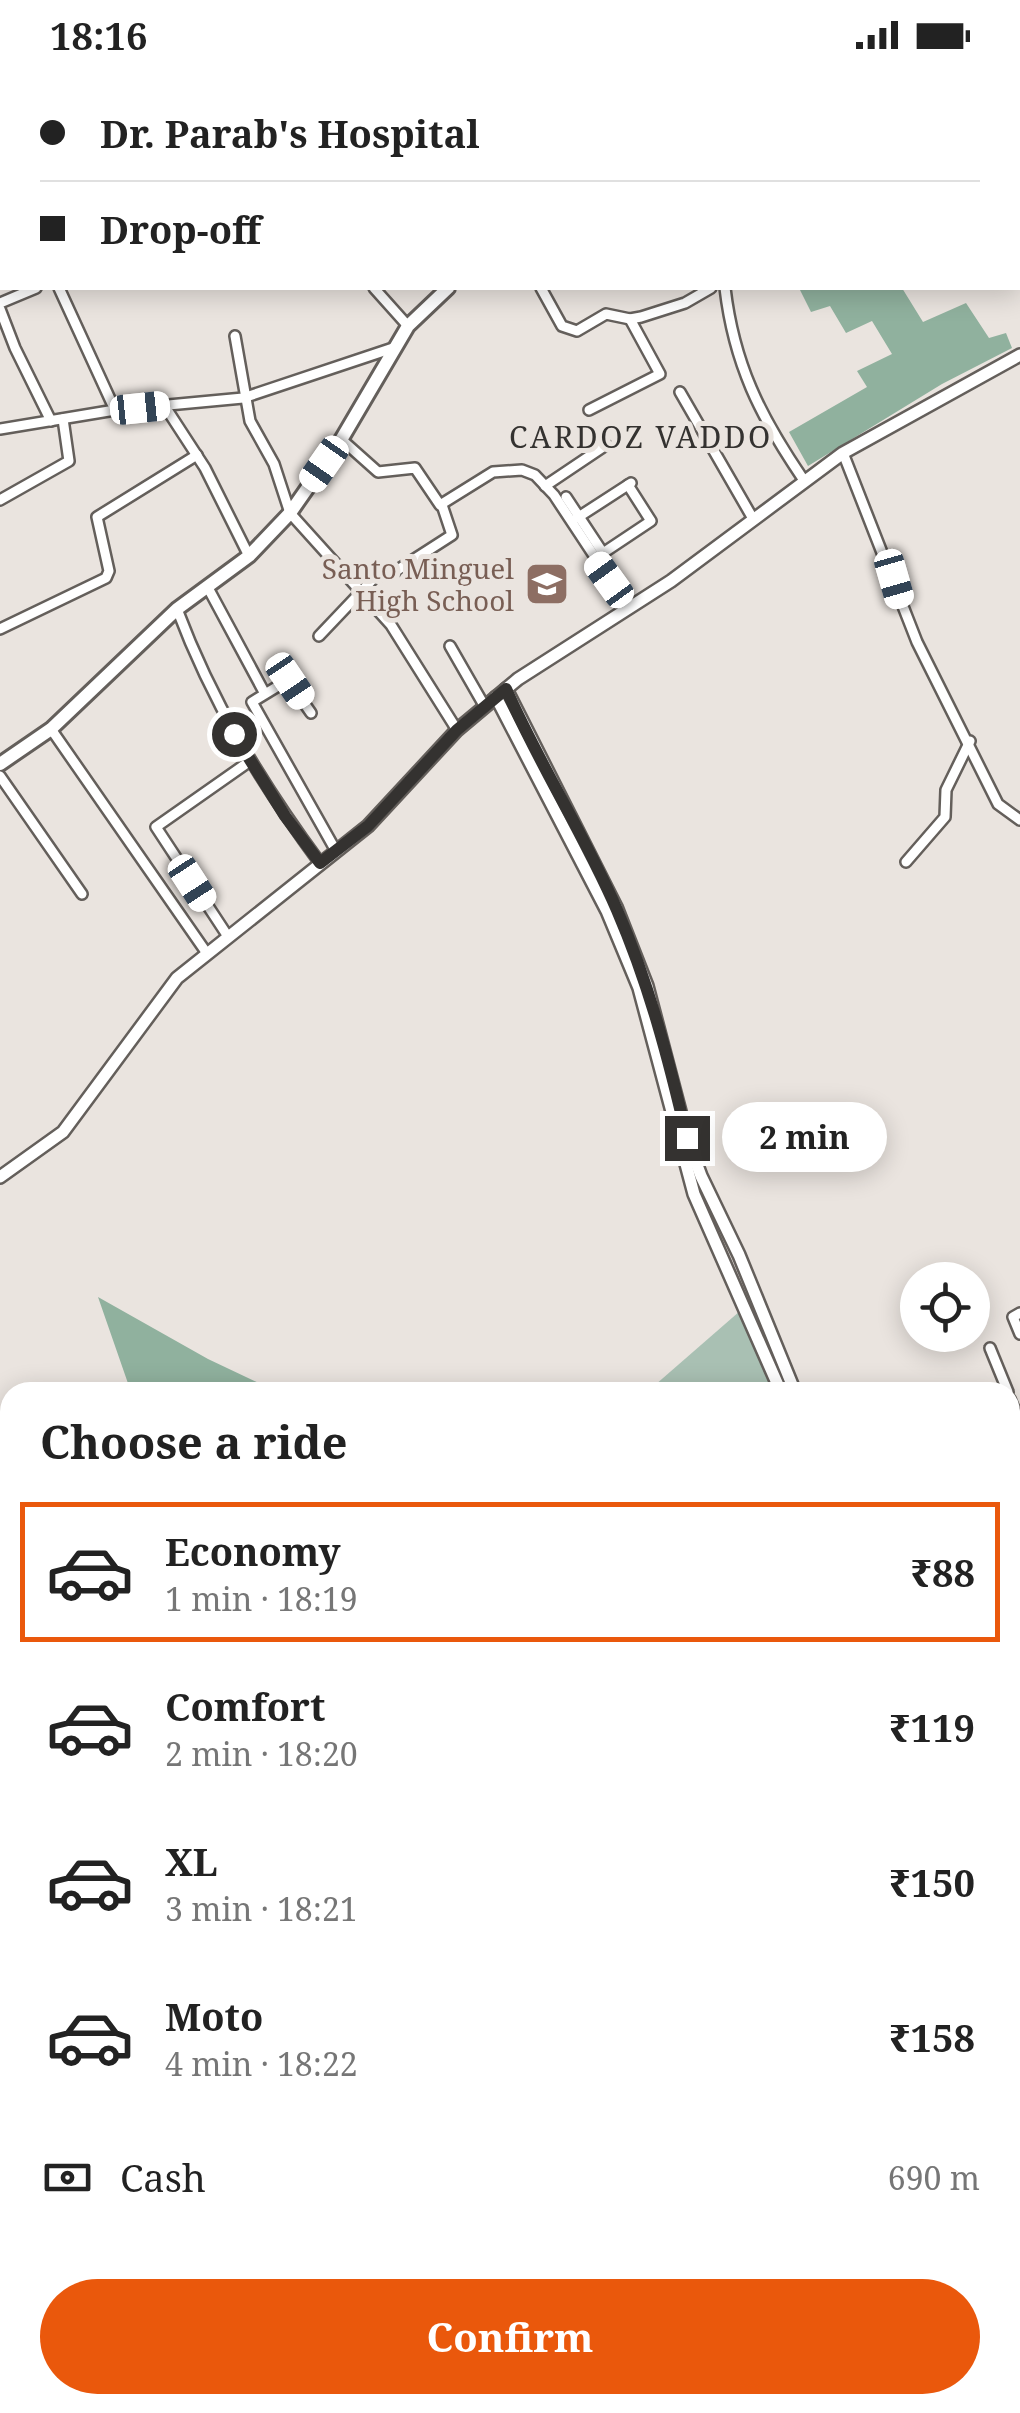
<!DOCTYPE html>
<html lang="en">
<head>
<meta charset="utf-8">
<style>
  :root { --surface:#fff; --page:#f6f6f6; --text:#222; --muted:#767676; --line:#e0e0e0; --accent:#ea580c }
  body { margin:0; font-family:"Noto Serif",serif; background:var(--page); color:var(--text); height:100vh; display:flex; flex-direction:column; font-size:38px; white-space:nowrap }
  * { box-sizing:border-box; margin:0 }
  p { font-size:32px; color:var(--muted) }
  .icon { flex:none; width:55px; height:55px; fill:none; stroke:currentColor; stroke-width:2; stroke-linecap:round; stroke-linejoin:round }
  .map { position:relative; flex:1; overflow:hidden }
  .side { position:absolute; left:0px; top:1312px; width:1020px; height:1032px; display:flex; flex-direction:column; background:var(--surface); border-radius:30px 30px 0 0; box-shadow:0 5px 25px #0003 }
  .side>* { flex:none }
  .top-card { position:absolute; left:0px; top:0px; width:1020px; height:220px; box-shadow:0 5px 25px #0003; display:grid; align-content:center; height:220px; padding:0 40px; background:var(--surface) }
  .fabs { position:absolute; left:900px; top:1192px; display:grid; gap:20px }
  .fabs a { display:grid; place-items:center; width:90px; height:90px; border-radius:50%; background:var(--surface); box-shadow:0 5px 25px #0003; font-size:50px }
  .end { position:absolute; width:45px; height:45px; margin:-22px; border:12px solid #343230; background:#fff; box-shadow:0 0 0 5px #fff }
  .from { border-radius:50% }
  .bubble { position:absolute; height:70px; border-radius:35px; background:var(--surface); box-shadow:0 5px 25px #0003; font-size:32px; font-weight:700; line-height:70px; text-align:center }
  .car { position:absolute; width:30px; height:60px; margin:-30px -15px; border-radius:12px; box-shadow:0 0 8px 2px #0007; background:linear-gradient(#fff 24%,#345 0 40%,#fff 0 76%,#345 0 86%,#fff 0) }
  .top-card b { display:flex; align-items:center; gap:35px; height:95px; font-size:38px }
  .top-card b+b { border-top:2px solid var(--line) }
  .top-card i { width:25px; height:25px; background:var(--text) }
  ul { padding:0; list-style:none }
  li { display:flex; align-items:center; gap:30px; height:140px; margin:0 20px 15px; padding:0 20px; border:5px solid transparent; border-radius:0px }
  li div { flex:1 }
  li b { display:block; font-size:38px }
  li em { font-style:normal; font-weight:700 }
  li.on { border-color:var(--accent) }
  li>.icon { width:90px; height:90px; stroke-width:1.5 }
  h2 { padding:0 40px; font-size:45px; line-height:120px }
  .pay { display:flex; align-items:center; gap:25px; height:110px; padding:0 40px; font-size:38px }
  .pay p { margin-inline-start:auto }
  .primary-button { display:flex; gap:20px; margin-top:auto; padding:20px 40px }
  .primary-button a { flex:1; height:115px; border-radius:60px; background:var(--accent); color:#fff; font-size:40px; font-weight:700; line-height:115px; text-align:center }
  .status { display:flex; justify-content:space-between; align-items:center; height:70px; padding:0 50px; background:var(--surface); direction:ltr }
  .status svg { height:28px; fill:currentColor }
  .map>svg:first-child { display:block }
</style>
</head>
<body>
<div class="status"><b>18:16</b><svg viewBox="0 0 49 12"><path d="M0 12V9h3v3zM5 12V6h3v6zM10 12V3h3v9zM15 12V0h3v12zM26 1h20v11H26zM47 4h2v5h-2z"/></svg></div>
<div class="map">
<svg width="1020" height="2343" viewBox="0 0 1020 2343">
  <rect width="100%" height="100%" fill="#eae4df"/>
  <g fill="#a9c0b3">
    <polygon points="740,1241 773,1322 647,1322"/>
    <polygon points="1010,1822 1020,1833 1020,2033 1010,2038"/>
    <polygon points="10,1994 10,2195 0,2202 0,2003"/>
    <polygon points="1020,2070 1020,2328 1010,2317 1010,2075"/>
  </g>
  <g fill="#90b19e">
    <polygon points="799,218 902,218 923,252 966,233 989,268 1006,263 1012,278 942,314 808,396 789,362 867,317 857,301 892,284 872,251 846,263 830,236 811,242"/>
    <polygon points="98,1227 208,1289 278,1322 131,1322"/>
  </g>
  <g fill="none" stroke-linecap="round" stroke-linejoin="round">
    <defs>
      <g id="minor">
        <polyline points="64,0 65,2"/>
        <polyline points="330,0 332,2"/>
        <polyline points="494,0 496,2"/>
        <polyline points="635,0 636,2"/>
        <polyline points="920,0 922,2"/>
        <polyline points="290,2 294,0"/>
        <polyline points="425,2 429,0"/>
        <polyline points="0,87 2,87"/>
        <polyline points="1018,136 1020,140"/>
        <polyline points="59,218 115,340"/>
        <polyline points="374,218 408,256"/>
        <polyline points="541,218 562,256 577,261 606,244 630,249 641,247 685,233 711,218"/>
        <path d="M725 218C734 294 760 346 803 409"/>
        <polyline points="0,233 36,218"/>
        <polyline points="0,239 15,278 51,351"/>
        <polyline points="235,266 250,351 274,394 290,443 391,555 457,660"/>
        <polyline points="680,322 752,447"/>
        <polyline points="164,335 205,398 249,486"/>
        <polyline points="589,340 660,304 630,249"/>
        <polyline points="0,359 115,340 243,328 396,277"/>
        <polyline points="341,369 378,402 415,398 440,435 493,402 522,400 535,405 554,425 628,537"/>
        <polyline points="843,383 917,572 998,734 1020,750"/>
        <polyline points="545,416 606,375"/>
        <polyline points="566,427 603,483 651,451 628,415"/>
        <polyline points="0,430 69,391 63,349"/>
        <polyline points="577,448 631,413"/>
        <polyline points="207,516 264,622"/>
        <path d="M177 539C212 632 261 713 320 793"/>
        <polyline points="0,559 106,508 109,501 97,447 197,385"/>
        <polyline points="319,566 375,507 396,501 452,465 442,435"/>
        <polyline points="450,576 485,637"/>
        <polyline points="311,643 288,610 252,632 336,781"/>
        <polyline points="51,659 206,882"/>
        <polyline points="0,706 82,824"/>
        <polyline points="906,792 945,747 946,720 970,671"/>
        <polyline points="227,865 156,757 250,691"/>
        <polyline points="1020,1243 1013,1247 1020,1264"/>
        <polyline points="990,1278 1008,1322"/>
        <polyline points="1010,1329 1020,1353"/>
        <polyline points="1010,1405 1020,1396"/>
        <polyline points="1010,1466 1020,1485"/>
        <polyline points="1010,1565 1020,1557"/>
        <polyline points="0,1604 10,1612"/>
        <polyline points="0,1755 10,1752"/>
        <polyline points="0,1968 10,1979"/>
        <polyline points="0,2221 10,2214"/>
        <polyline points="0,2304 10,2297"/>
        <polyline points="257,2335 263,2343"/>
        <polyline points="351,2335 357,2343"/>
        <polyline points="488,2335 492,2343"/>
        <polyline points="57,2343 66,2335"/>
        <polyline points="129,2343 139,2335"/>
        <polyline points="464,2343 478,2335"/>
        <polyline points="508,2343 524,2335"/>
      </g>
      <g id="tertiary">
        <polyline points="506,619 616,837 647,916 687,1068 701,1106 739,1185 795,1322"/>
        <polyline points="496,627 607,841 639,918 694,1124 781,1322"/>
        <polyline points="0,1107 63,1062 177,908 368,756 457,660 518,609 671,511 843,383 1020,285"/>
        <polyline points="1010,1782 1020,1799"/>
        <polyline points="1010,1801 1020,1813"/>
      </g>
      <g id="secondary">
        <polyline points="855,2 866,0"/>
        <polyline points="0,694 51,659 177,539 249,486 290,443 341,370 408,256 448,218"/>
        <polyline points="1010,1740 1020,1733"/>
        <polyline points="0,1836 10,1840"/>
        <polyline points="599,2343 600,2335"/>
      </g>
      <polyline id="primary" points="1016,2343 1020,2341"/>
    </defs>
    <use href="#minor" stroke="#645f5b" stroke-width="14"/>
    <use href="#tertiary" stroke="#645f5b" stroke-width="16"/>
    <use href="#secondary" stroke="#645f5b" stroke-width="18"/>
    <use href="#primary" stroke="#c2c2c1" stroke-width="20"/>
    <use href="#minor" stroke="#fff" stroke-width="9"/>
    <use href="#tertiary" stroke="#fff" stroke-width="11"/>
    <use href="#secondary" stroke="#fff" stroke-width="12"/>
    <use href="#primary" stroke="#f7c9cd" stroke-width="15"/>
  </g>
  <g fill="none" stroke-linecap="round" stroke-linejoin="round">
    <path stroke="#343230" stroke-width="12" d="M234 664 285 746 320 793 368 756 457 660 506 619C539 694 584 764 617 840 649 914 669 990 687 1068"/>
  </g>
  <defs>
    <symbol id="school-square" viewBox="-11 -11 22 22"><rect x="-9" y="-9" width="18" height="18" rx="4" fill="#8d6e63" stroke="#eae4df"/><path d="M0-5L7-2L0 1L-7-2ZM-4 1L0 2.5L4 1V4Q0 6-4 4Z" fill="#fff"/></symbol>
  </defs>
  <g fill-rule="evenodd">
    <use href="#school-square" x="522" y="489" width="50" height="50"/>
  </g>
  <g text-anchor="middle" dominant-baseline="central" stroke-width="10" stroke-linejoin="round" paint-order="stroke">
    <g font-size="28" fill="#785e54" stroke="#eae4df" text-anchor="end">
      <text x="514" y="498">Santo Minguel<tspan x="514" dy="32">High School</tspan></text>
    </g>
    <g font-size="30" letter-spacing="2.5" fill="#343230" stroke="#eae4df">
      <text x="641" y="366">CARDOZ VADDO</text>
    </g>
  </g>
</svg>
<div class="fabs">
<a><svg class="icon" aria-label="locate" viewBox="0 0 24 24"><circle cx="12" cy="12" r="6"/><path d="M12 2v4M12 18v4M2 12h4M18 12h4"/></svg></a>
</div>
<i class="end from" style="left:234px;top:664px"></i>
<i class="end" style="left:687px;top:1068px"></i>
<div class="bubble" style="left:722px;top:1032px;width:165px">2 min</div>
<i class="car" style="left:140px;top:338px;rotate:84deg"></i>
<i class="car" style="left:324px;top:394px;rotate:215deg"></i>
<i class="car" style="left:894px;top:509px;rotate:164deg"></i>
<i class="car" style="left:609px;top:510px;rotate:324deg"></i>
<i class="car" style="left:290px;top:611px;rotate:146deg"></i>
<i class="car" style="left:192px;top:813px;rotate:147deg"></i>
<div class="top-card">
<b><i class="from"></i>Dr. Parab's Hospital</b>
<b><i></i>Drop-off</b>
</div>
<section class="side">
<h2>Choose a ride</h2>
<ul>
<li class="on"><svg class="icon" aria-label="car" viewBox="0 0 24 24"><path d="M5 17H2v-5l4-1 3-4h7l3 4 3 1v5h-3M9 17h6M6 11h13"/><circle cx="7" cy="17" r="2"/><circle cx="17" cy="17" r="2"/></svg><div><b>Economy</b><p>1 min · 18:19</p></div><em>₹88</em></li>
<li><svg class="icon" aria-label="car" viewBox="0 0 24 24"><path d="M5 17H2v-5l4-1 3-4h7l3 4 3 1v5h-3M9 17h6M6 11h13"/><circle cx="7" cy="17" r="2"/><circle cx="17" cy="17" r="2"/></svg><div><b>Comfort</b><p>2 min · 18:20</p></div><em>₹119</em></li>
<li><svg class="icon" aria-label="car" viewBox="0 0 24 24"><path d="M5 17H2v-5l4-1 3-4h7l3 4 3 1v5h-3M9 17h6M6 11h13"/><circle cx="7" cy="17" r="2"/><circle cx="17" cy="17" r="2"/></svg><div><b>XL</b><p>3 min · 18:21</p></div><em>₹150</em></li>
<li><svg class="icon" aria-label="car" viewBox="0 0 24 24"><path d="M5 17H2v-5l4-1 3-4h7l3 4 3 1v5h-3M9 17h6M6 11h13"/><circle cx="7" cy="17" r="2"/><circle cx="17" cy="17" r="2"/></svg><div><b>Moto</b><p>4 min · 18:22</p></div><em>₹158</em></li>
</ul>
<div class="pay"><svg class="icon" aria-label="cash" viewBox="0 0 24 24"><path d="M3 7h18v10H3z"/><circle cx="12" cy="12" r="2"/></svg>Cash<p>690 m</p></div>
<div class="primary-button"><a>Confirm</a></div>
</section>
</div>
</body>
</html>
